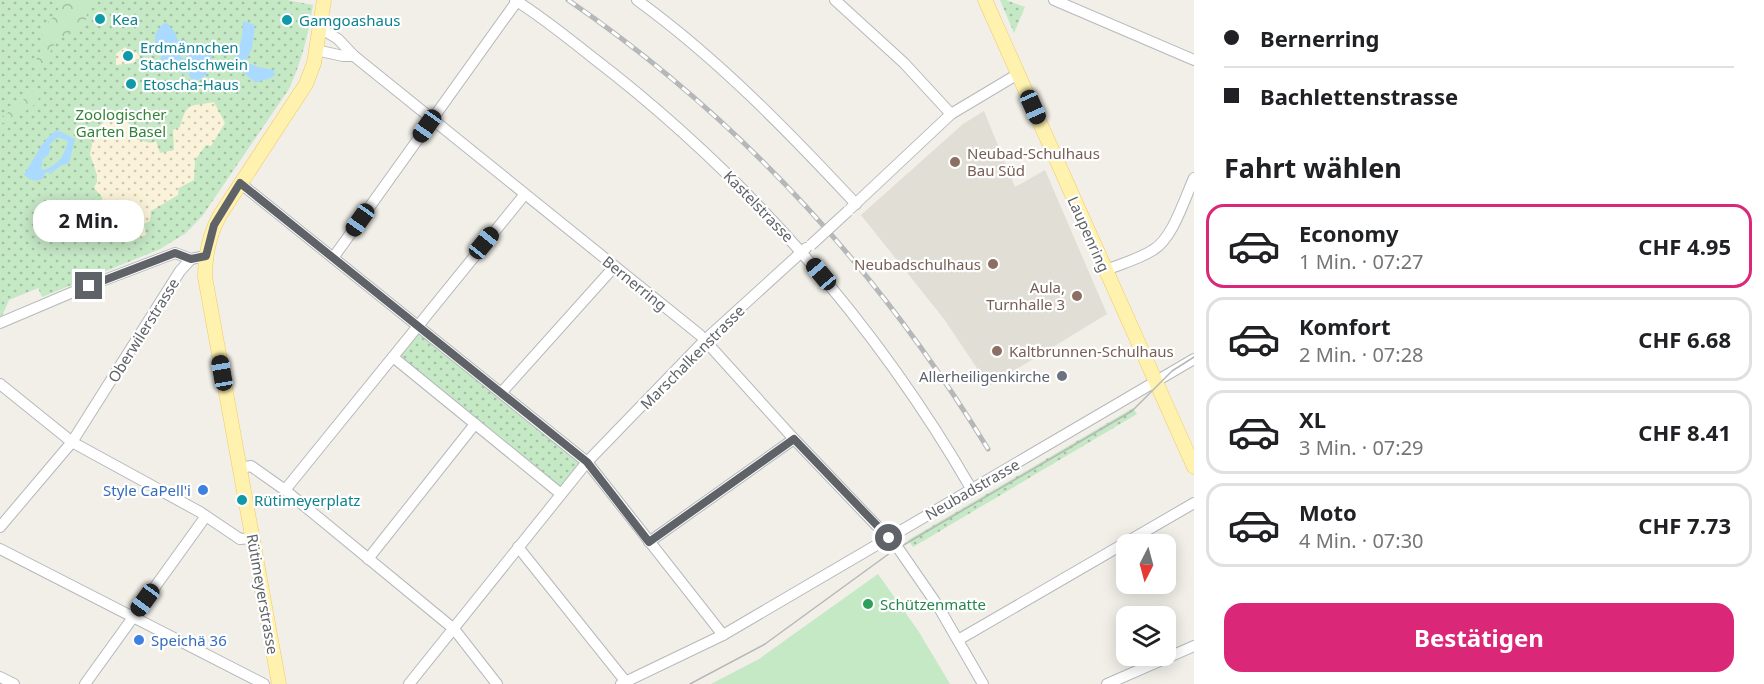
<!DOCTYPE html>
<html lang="de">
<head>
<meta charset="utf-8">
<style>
  :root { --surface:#fff; --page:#f6f6f6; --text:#202124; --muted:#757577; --line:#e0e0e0; --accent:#db2777 }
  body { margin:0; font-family:"Noto Sans",sans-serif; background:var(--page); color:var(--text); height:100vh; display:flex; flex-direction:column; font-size:22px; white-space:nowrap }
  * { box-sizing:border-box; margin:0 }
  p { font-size:20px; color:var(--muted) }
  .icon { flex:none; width:33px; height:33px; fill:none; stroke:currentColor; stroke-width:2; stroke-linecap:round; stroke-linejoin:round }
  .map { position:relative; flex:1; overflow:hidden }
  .side { display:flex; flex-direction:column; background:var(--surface); width:570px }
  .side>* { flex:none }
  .hud { display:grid; align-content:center; height:132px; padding:0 30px; background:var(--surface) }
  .needle { width:39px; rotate:186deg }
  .controls { position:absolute; left:1116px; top:534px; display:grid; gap:12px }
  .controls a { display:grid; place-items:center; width:60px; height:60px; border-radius:12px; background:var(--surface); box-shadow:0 3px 15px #0003; font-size:30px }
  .end { position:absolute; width:27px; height:27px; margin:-14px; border:8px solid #5f6368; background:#fff; box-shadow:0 0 0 3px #fff }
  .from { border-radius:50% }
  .bubble { position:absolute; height:42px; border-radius:18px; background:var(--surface); box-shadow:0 3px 15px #0003; font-size:20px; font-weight:700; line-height:42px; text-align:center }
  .car { position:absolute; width:18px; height:36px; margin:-18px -9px; border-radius:8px; box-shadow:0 0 4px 2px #0007; background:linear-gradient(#222 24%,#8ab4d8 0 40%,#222 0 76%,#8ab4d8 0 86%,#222 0) }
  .hud b { display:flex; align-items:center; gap:21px; height:57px; font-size:22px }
  .hud b+b { border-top:2px solid var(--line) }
  .hud i { width:15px; height:15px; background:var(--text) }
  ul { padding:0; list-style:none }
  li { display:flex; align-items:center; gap:18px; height:84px; margin:0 12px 9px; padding:0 18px; border:3px solid var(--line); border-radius:18px }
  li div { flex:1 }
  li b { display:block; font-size:22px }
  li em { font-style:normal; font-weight:700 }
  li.current { border-color:var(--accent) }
  li>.icon { width:54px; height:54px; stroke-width:1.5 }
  h2 { padding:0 30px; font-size:27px; line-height:72px }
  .button { display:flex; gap:12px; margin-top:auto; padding:12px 30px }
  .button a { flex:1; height:69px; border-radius:18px; background:var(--accent); color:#fff; font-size:24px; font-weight:700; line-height:69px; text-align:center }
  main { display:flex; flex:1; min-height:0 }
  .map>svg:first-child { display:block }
</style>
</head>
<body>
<main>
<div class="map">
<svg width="1194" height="684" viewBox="0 0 1194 684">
  <defs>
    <pattern id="green-dots" width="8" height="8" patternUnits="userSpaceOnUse" patternTransform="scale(1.5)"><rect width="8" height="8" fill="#c5e8c5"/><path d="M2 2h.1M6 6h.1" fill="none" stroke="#a3c0a4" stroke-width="1.8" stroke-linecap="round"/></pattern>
    <pattern id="forest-crowns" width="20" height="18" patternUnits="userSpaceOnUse" patternTransform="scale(1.5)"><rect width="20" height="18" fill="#c5e8c5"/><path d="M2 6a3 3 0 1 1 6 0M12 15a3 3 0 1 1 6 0" fill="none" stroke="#a3c0a4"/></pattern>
    <pattern id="sand-dots" width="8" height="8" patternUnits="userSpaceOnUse" patternTransform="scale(1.5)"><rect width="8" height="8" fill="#fbf3d9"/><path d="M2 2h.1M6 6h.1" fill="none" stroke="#cec8b4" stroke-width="1.8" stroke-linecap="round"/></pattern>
  </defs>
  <rect width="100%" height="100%" fill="#f1efe8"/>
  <polygon fill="#e1ded6" points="984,111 1015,187 1045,170 1107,314 989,386 944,319 861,215 963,124"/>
  <g fill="url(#green-dots)">
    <path d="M0 0H287L313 5C308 35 302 61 289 89L203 215 186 233 160 249 42 297 38 288 9 300 2 316H0Z"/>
    <polygon points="1000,0 1006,0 1025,7 1014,33"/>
    <polygon points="418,327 585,461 557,495 391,361"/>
    <polygon points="1133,408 1137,414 913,547 908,540"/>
  </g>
  <g fill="url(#forest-crowns)">
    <path d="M59 0 96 1 87 14 85 24 64 36 53 46 43 67 37 68C33 58 42 51 44 43 38 23 54 21 58 10 59 7 58 3 59 0Z"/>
    <polygon points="37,88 40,91 38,102 12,121 2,123 3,133 0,139 0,117 5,115"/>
  </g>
  <g fill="url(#sand-dots)">
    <polygon points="125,47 131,52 136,51 141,58 136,59 135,63 116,65 116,54"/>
    <path d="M214 102 225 123 211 146 206 145 195 160 194 180 179 188 178 195 151 211 150 221 144 224 146 235 136 239 120 240C111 232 105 225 107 213L103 207 102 197 94 188 97 182V175L90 154 95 130 111 116H120L133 127V138L150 143 156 141 160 153 174 150 173 130 180 127C187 101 190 107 214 102Z"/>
  </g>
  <polygon fill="#c5e8c5" points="878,574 919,632 950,684 711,684 759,659"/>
  <g fill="#aadaff" fill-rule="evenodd">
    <path d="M243 21 255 25 252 48 246 62 258 67 274 70 275 75C269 80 263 79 256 83L235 66 234 59C241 46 243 36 243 21Z"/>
    <path d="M166 22 174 31 178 40H186L187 44 180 53 182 58 185 59 190 51 198 47 211 54C213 61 207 66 207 74L198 80 191 79 186 70 183 76 180 61 177 60 176 64 171 65 161 60 162 49 155 44C154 33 157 29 166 22Z"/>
    <path d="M57 130 75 139 69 163 60 166 50 174 48 172 45 173 44 178C36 182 31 181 24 175 34 160 42 139 57 130ZM58 137 68 141C64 157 58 165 44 170L41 169 43 159 47 156 51 149 49 145Z"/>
  </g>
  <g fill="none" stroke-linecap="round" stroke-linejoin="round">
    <defs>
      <g id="minor">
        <path d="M515 0C542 17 567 37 592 57 746 175 875 322 972 490"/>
        <path d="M637 0C718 59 788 131 856 204"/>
        <polyline points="835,0 904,63 951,114"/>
        <polyline points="1054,0 1194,60"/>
        <polyline points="320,28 338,39 354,56 700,335 794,439 898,548 938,606 983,684"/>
        <polyline points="316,50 343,56 354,56"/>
        <polyline points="240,183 587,462 723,635"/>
        <polyline points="851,208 951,114 1018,74"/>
        <polyline points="333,258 517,1"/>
        <path d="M1106 270C1121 264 1139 259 1153 250 1173 238 1184 200 1194 178"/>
        <polyline points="0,323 73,292 175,253 191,259"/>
        <polyline points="393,357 561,494"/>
        <polyline points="0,384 72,442 200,512 240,539 252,538"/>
        <polyline points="502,392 614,267"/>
        <polyline points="240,468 251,466 285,490 454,629 497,684"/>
        <polyline points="285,490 525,194"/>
        <polyline points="0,527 72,442 180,271 191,259 206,256"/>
        <polyline points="649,542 794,439"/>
        <polyline points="518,547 626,682"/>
        <polyline points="0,549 264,684"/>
        <polyline points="368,559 475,424"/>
        <polyline points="958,640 1194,503"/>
        <polyline points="0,677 14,684"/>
        <polyline points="85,684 206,516"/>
        <polyline points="409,684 587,462 705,340 806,248"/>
        <polyline points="621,684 723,635 1194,359"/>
        <polyline points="1107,684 1194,646"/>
      </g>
      <g id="major">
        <polyline points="985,0 1194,467"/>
        <path d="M279 684 205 277C205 255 209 235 220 215L306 84 314 63 324 0"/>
      </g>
    </defs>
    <use href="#minor" stroke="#b5b8bc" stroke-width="12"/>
    <use href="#major" stroke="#f2c960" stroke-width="15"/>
    <use href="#minor" stroke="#fff" stroke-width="10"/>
    <use href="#major" stroke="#fff2af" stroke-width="14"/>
    <polyline stroke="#b6b7b8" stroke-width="1.5" points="690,684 765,644 890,553 1132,411 1172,371 1194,357"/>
    <defs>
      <path id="rail" d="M568 0C740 118 880 272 988 449"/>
    </defs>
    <use href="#rail" stroke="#b6b7b8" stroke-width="5"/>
    <use href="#rail" stroke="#fff" stroke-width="3" stroke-dasharray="9" stroke-linecap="butt"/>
    <defs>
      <polyline id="minor-bridge" points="811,245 848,211"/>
    </defs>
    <use href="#minor-bridge" stroke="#b5b8bc" stroke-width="12" stroke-linecap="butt"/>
    <use href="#minor-bridge" stroke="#fff" stroke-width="10"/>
  </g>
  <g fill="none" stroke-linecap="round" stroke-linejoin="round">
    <polyline stroke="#5f6368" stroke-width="8" points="89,286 175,253 191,259 206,256 214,225 240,183 587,462 649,542 794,439 889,538"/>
  </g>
  <g fill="#0f9aa8" stroke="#fff" stroke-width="2">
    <circle cx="100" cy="19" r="6"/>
    <circle cx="287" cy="20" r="6"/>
    <circle cx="128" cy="56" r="6"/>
    <circle cx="131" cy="84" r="6"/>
    <circle cx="242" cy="500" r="6"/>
  </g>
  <g fill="#8d6e63" stroke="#fff" stroke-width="2">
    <circle cx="955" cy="162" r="6"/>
    <circle cx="993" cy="264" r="6"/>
    <circle cx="1077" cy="296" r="6"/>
    <circle cx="997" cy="351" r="6"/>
  </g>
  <circle fill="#6b7280" stroke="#fff" stroke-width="2" cx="1062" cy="376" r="6"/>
  <g fill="#3f7fe0" stroke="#fff" stroke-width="2">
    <circle cx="203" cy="490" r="6"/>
    <circle cx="139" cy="640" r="6"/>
  </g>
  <circle fill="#2e9e5b" stroke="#fff" stroke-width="2" cx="868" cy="604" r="6"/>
  <g text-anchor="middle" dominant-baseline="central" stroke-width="4.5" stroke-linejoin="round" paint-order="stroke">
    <g font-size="15" fill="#0d838f" stroke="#fff" text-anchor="start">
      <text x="112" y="19">Kea</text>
      <text x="299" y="20">Gamgoashaus</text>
      <text x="140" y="47">Erdmännchen<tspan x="140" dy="17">Stachelschwein</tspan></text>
      <text x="143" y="84">Etoscha-Haus</text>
      <text x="254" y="500">Rütimeyerplatz</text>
    </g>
    <g font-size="15" fill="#348238" stroke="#fff">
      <text x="121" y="114">Zoologischer<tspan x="121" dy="17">Garten Basel</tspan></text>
    </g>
    <g font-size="15" fill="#785e54" stroke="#fff" text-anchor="start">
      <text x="967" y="153">Neubad-Schulhaus<tspan x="967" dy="17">Bau Süd</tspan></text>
      <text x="981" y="264" text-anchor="end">Neubadschulhaus</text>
      <text x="1065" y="287" text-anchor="end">Aula,<tspan x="1065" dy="17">Turnhalle 3</tspan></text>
      <text x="1009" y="351">Kaltbrunnen-Schulhaus</text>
    </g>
    <g font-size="15" fill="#5f6368" stroke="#fff">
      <text transform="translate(759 206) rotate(46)">Kastelstrasse</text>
      <text transform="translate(1089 234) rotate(66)">Laupenring</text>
      <text transform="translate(635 283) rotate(39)">Bernerring</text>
      <text transform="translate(143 330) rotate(-58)">Oberwilerstrasse</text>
      <text transform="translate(692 357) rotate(-45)">Marschalkenstrasse</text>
      <text transform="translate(972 489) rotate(-30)">Neubadstrasse</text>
      <text transform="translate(263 594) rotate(80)">Rütimeyerstrasse</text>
    </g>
    <g font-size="15" fill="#5b616d" stroke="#fff" text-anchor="end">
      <text x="1050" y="376">Allerheiligenkirche</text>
    </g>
    <g font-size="15" fill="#366cbe" stroke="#fff" text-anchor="end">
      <text x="191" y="490">Style CaPell'i</text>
      <text x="151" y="640" text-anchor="start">Speichä 36</text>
    </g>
    <g font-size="15" fill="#27864d" stroke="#fff" text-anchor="start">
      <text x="880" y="604">Schützenmatte</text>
    </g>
  </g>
</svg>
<div class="controls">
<a><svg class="needle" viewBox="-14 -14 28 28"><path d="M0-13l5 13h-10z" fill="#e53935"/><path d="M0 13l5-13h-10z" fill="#757577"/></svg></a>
<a><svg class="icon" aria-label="layers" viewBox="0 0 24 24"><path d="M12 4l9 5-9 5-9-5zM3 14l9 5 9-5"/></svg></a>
</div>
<i class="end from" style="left:889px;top:538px"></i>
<i class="end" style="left:89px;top:286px"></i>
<div class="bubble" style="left:33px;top:200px;width:111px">2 Min.</div>
<i class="car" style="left:1033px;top:107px;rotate:156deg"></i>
<i class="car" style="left:427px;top:126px;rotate:215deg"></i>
<i class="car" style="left:360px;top:220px;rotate:215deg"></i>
<i class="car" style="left:484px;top:243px;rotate:39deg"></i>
<i class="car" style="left:821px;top:274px;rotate:320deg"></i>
<i class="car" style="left:222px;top:373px;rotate:350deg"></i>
<i class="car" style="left:145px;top:600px;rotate:216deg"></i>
</div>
<section class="side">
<div class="hud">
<b><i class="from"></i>Bernerring</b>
<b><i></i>Bachlettenstrasse</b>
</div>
<h2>Fahrt wählen</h2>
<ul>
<li class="current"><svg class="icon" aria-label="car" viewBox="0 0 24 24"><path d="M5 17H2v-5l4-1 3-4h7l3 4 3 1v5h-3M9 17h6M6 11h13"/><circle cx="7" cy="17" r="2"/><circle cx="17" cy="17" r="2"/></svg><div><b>Economy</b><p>1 Min. · 07:27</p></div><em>CHF 4.95</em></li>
<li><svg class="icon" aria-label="car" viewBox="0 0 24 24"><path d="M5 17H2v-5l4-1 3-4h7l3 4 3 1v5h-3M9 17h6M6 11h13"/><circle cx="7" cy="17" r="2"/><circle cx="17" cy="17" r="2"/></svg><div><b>Komfort</b><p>2 Min. · 07:28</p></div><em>CHF 6.68</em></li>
<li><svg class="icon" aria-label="car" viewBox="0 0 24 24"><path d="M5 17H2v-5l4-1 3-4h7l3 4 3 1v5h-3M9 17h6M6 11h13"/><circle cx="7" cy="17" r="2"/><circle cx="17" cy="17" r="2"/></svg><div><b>XL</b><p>3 Min. · 07:29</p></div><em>CHF 8.41</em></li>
<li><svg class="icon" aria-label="car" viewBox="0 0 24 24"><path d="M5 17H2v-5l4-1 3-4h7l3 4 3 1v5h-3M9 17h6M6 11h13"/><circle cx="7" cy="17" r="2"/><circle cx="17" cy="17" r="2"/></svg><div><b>Moto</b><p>4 Min. · 07:30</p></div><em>CHF 7.73</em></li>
</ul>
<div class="button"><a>Bestätigen</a></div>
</section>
</main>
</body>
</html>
